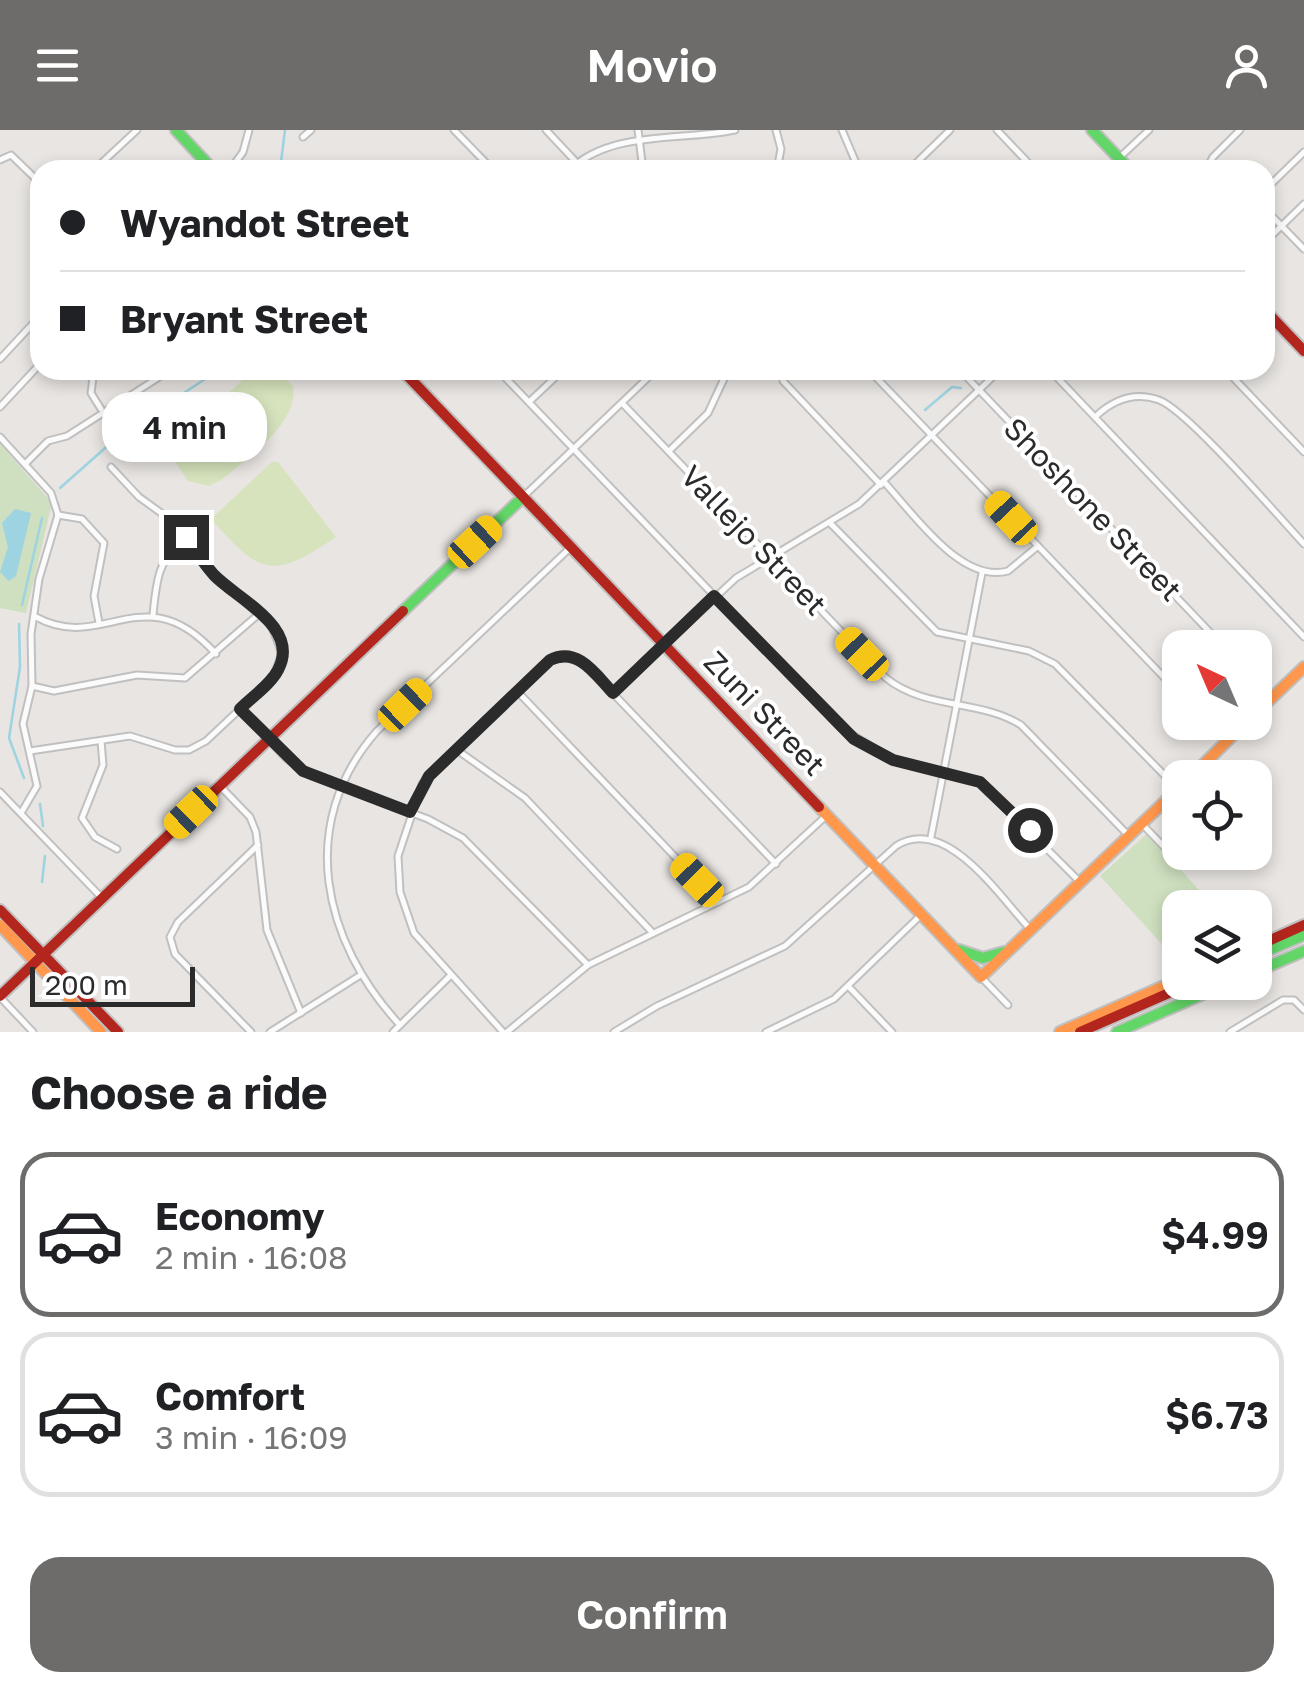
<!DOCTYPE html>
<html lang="en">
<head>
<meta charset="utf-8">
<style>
  :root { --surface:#fff; --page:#f2f2f2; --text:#202124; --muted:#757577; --line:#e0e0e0; --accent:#6d6c6b }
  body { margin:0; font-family:"Golos Text",sans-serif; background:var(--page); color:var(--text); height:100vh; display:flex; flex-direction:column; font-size:38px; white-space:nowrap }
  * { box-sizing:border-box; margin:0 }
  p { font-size:32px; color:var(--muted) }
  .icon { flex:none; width:55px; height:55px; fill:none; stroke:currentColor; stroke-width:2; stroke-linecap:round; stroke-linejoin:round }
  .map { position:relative; height:902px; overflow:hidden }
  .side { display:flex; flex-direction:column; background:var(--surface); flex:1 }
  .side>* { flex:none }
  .guide { position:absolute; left:30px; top:30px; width:1245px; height:220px; border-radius:30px; box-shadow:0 5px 15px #0003; display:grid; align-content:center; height:220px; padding:0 30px; background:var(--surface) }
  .needle { width:65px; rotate:316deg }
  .buttons { position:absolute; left:1162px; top:500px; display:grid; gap:20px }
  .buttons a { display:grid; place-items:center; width:110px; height:110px; border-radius:20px; background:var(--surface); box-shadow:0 5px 15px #0003; font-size:50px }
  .scale { position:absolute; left:30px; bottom:25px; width:165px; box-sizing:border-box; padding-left:10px; border:5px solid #2b2b2b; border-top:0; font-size:28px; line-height:35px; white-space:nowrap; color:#2b2b2b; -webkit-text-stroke:8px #fff; paint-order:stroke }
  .end { position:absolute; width:45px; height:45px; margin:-22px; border:12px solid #2b2b2b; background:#fff; box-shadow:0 0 0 5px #fff }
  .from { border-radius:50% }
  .bubble { position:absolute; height:70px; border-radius:30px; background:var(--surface); box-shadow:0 5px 15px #0003; font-size:32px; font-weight:600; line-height:70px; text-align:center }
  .car { position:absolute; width:30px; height:60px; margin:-30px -15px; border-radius:12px; box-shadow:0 0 8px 2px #0007; background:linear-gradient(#f5c518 24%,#345 0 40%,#f5c518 0 76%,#345 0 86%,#f5c518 0) }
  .guide b { display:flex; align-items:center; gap:35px; height:95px; font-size:38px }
  .guide b+b { border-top:2px solid var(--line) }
  .guide i { width:25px; height:25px; background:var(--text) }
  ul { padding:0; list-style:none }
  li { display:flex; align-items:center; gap:30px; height:165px; margin:0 20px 15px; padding:0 10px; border:5px solid var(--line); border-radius:30px }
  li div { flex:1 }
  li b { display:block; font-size:38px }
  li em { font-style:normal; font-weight:600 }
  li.active { border-color:var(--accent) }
  li>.icon { width:90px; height:90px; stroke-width:1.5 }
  h2 { padding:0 30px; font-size:45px; line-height:120px }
  .button { display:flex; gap:20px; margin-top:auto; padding:20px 30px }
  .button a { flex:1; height:115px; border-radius:30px; background:var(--accent); color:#fff; font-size:40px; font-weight:600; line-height:115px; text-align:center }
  header { display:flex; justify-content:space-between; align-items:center; height:130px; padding:0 30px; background:var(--accent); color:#fff; font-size:45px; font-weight:600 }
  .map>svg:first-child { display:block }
</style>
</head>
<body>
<header><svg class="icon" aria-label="menu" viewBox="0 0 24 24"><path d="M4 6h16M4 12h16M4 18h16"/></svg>Movio<svg class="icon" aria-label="person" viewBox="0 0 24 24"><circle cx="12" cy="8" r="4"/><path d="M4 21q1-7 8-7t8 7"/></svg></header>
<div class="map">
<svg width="1304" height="902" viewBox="0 0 1304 902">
  <rect width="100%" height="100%" fill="#e8e5e2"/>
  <g fill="#cee0bf">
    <polygon points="0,314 52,373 26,483 0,478"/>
    <polygon points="1148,703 1214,777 1180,778 1180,834 1100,746"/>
  </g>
  <g fill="#d6e3bd">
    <path d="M276 240 293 256C299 293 248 328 221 350L209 356 188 351 176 333 180 308 251 242Z"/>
    <path d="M272 332H278L336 407C271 451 260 444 211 389Z"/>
  </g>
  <polygon fill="#9ed3e1" points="15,379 31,383 16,446 9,451 0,442 8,417 2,393"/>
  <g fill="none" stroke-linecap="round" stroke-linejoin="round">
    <g stroke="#9ed3e1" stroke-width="2.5">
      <polyline points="280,40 285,0"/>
      <polyline points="925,280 952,257 961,258"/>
      <polyline points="60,358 121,304 219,240"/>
      <polyline points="22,475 42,388"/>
      <polyline points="19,494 20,537 9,608 24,648"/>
      <polyline points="40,674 43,696"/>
      <polyline points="42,752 45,726"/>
    </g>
    <defs>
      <g id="street">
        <polyline points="454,0 493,40"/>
        <polyline points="546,0 577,33"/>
        <polyline points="638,0 643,40"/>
        <polyline points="776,0 781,19 777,40"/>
        <polyline points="842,0 859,40"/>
        <polyline points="997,0 1035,40"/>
        <polyline points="303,7 311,0"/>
        <polyline points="1119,28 1149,0"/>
        <polyline points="0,30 11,25 40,53"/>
        <polyline points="94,40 137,0"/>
        <polyline points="230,40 243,22 249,0"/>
        <path d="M570 40C610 0 682 11 735 0"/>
        <polyline points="909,40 950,0"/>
        <polyline points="1206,40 1213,27 1240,0"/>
        <polyline points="1265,60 1304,22"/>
        <polyline points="1265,79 1304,119"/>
        <polyline points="1265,112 1304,74"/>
        <polyline points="0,229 40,186"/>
        <polyline points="94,240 91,263 101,279"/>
        <polyline points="498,240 840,597 893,630 980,652 1080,752"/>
        <polyline points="869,240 1180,564"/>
        <polyline points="960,240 1225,518"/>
        <polyline points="1050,240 1304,507"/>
        <polyline points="1226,240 1304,322"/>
        <polyline points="783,251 881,355"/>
        <polyline points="529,272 563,240"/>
        <path d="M622 273 886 548C926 580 979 569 1021 595L1129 706"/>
        <polyline points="0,277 40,234"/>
        <path d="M1095 287C1113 270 1134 261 1159 270 1187 280 1278 386 1304 414"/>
        <polyline points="0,307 51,363 58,385"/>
        <polyline points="669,321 708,283 728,240"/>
        <polyline points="25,334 48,311 67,306 164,244 162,240"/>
        <path d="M884 352C913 383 961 454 1008 441L1038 416"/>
        <polyline points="523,367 656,240"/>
        <polyline points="58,385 82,389 104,413 94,466 99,493"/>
        <polyline points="831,394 937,502 1029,521 1055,534 1178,659"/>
        <path d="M153 485C156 453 158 427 186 407"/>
        <path d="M36 487C104 524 144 444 216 524"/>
        <polyline points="1255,549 1272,567"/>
        <polyline points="32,556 54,561 137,545 185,548 260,483"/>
        <polyline points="518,562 718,772"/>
        <polyline points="613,563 736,448 859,374 1000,240"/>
        <polyline points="240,579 286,628 310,645 428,689 463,708 588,835"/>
        <polyline points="1207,592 1226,612"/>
        <polyline points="101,611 103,635 82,688 95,707 117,719"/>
        <polyline points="457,620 525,668 651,801"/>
        <polyline points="30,621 130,606 175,620 189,620 206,611 273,548 282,523 271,495 211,442 175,393 139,367 111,337"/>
        <polyline points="219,655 250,687 256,702 267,800 301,883"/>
        <polyline points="0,662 102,768"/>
        <polyline points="21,683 37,656 23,594 32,556 31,504 39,449 58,385"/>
        <polyline points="1142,694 1168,721"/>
        <polyline points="931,707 982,443"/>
        <polyline points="981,847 1008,875"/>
        <polyline points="849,857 892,902"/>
        <polyline points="0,867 33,902"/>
        <path d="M400 895C323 812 295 694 377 601L571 417"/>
        <polyline points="251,902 175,824 170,807 178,792 258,715"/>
        <polyline points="270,902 359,846"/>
        <polyline points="393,902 450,846"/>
        <polyline points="503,902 414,803 400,762 398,726 422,654 553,528 567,525 583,532 776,734"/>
        <polyline points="507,902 588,835 749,757 827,685"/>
        <path d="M614 902 657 876 785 816 896 716C946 684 999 766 1030 799"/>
        <polyline points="766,902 834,869 922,784"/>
        <polyline points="1230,902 1283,870 1294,870 1304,880"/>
      </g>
      <g id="fast">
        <polyline points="176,0 213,40"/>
        <polyline points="1092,0 1130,40"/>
        <polyline points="403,481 523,367"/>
        <polyline points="959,820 983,828 1004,822"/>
        <polyline points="1255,826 1304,805"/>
        <polyline points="1255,842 1304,821"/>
        <polyline points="1117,902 1230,852"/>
      </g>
      <g id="slow">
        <polyline points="1255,584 1304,537"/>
        <polyline points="1190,648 1246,592"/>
        <polyline points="819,677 981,847 1180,657"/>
        <polyline points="0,795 101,902"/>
        <polyline points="1060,902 1180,849"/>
      </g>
      <g id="jam">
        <polyline points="1265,180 1304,221"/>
        <polyline points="402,240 819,677"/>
        <polyline points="0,780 118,902"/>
        <polyline points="1255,817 1304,795"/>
        <polyline points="0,866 403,481"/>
        <polyline points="1080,902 1194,852"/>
      </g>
    </defs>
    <use href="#street" stroke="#c1c0c0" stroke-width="9"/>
    <use href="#fast" stroke="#c1c0c0" stroke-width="14"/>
    <use href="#slow" stroke="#c1c0c0" stroke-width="14"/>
    <use href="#jam" stroke="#c1c0c0" stroke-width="14"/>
    <use href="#street" stroke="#fcfbfb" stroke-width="5"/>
    <use href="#fast" stroke="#63d668" stroke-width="10"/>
    <use href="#slow" stroke="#ff974d" stroke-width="10"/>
    <use href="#jam" stroke="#b3261e" stroke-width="10"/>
  </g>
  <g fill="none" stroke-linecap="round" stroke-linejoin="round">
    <path stroke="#2b2b2b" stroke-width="12" d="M186 407C195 420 204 434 214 445 237 469 301 497 278 540 270 555 252 567 240 579L303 641 410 682 429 646 550 530C578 516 596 545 613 563L714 466 854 609 893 630 980 652 1030 700"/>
  </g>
  <g text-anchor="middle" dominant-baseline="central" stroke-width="8" stroke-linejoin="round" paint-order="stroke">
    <g font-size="30" fill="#2b2b2b" stroke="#fff">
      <text transform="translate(1093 379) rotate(46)">Shoshone Street</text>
      <text transform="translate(754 410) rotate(46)">Vallejo Street</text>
      <text transform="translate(765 583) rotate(46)">Zuni Street</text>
    </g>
  </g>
</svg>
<div class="buttons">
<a><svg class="needle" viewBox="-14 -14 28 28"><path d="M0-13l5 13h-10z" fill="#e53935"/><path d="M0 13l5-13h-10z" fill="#757577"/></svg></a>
<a><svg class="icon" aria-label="locate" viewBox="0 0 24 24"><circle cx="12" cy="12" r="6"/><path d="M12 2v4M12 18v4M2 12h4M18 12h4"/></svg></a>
<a><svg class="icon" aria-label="layers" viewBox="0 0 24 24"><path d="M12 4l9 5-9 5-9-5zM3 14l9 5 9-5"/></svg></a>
</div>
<div class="scale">200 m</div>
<i class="end from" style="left:1030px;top:700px"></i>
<i class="end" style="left:186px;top:407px"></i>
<div class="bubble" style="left:102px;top:262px;width:165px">4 min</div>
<i class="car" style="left:1011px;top:388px;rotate:317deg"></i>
<i class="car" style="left:475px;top:412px;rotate:47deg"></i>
<i class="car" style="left:862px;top:524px;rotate:316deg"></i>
<i class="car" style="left:405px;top:575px;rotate:46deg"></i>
<i class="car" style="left:191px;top:682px;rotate:226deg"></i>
<i class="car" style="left:697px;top:750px;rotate:316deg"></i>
<div class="guide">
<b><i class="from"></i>Wyandot Street</b>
<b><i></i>Bryant Street</b>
</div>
</div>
<section class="side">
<h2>Choose a ride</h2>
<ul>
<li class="active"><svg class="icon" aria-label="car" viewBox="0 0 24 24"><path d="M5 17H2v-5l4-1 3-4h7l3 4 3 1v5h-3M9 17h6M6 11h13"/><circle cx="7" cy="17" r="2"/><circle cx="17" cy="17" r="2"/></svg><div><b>Economy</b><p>2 min · 16:08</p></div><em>$4.99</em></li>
<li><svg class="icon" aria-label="car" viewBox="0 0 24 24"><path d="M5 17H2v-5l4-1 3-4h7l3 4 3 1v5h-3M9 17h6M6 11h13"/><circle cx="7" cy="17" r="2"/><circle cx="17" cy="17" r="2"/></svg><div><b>Comfort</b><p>3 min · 16:09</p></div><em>$6.73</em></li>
</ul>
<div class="button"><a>Confirm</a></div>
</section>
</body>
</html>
